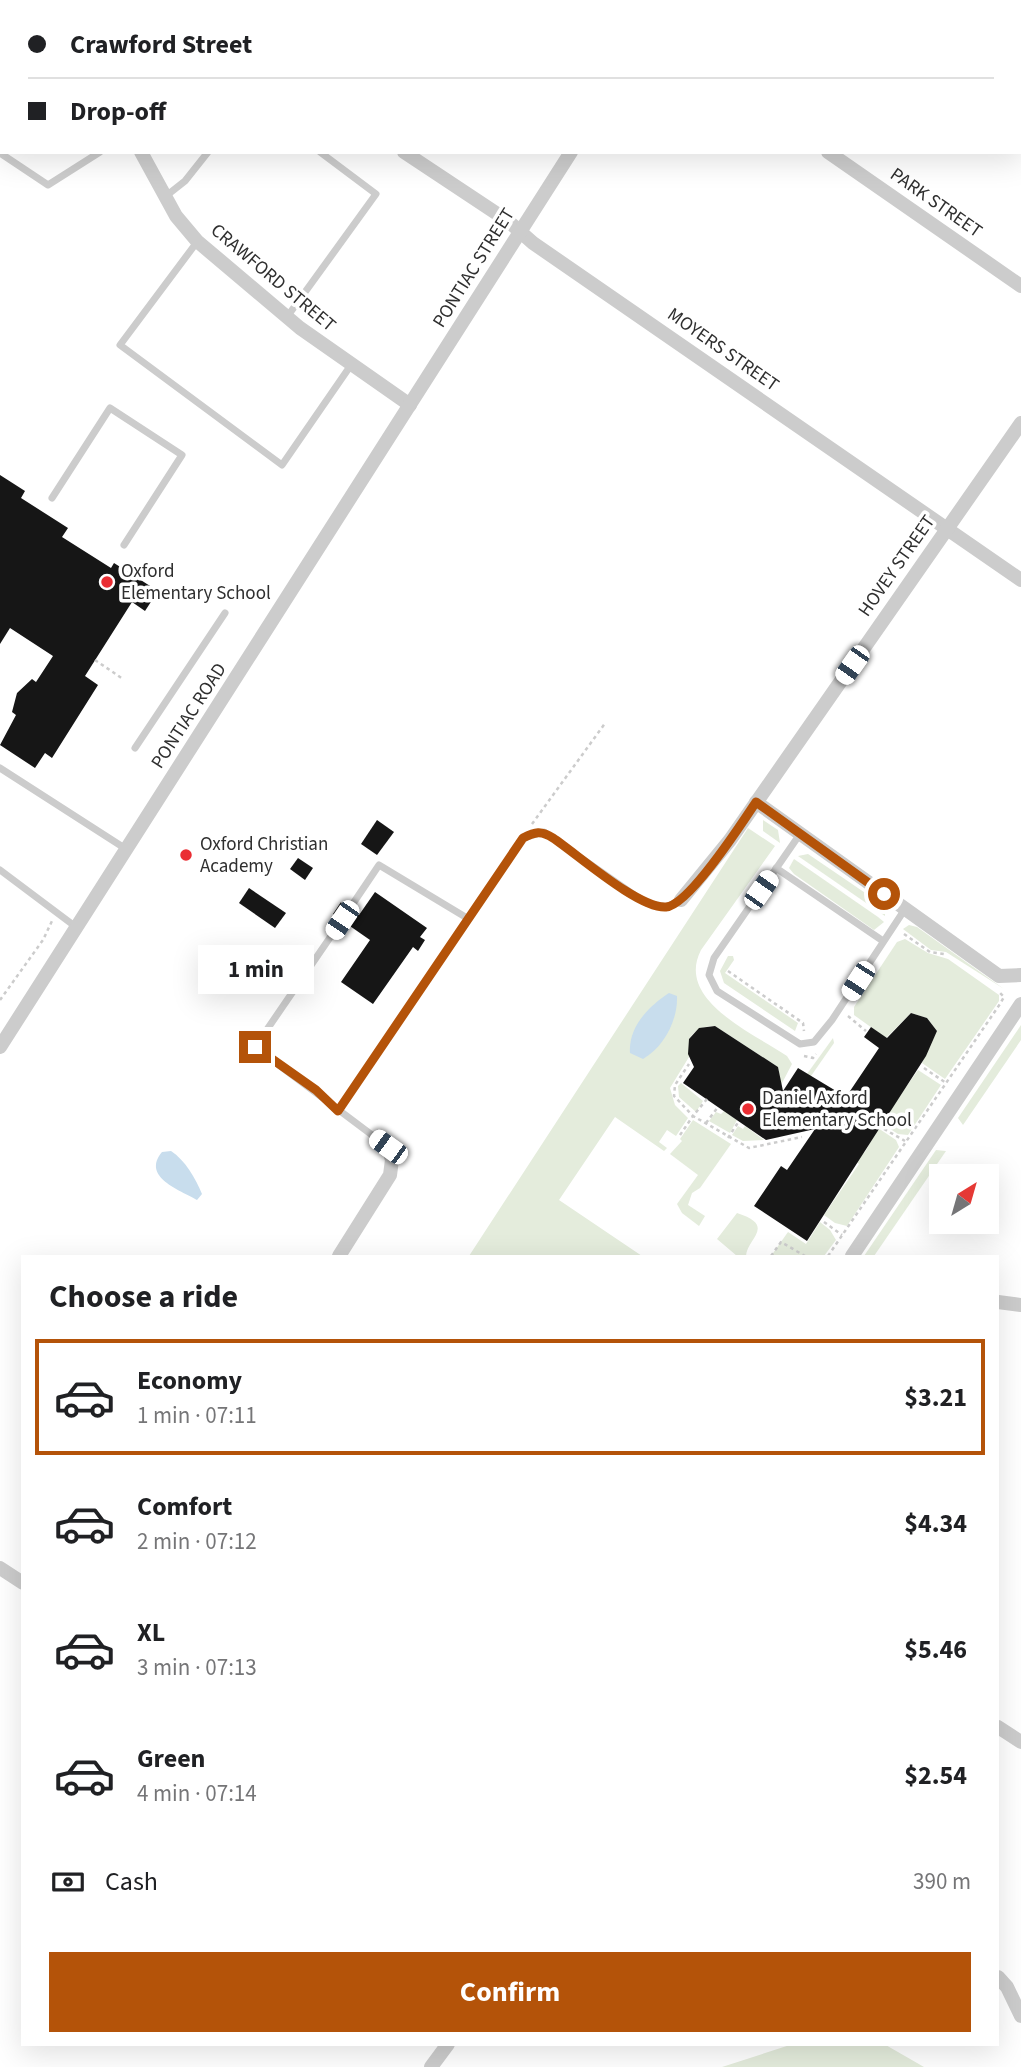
<!DOCTYPE html>
<html lang="en">
<head>
<meta charset="utf-8">
<style>
  :root { --surface:#fff; --page:#f6f6f6; --text:#202124; --muted:#757577; --line:#e0e0e0; --accent:#b45309 }
  body { margin:0; font-family:"Source Sans 3",sans-serif; background:var(--page); color:var(--text); height:100vh; display:flex; flex-direction:column; font-size:26px; white-space:nowrap }
  * { box-sizing:border-box; margin:0 }
  p { font-size:23px; color:var(--muted) }
  .icon { flex:none; width:38px; height:38px; fill:none; stroke:currentColor; stroke-width:2; stroke-linecap:round; stroke-linejoin:round }
  .map { position:relative; flex:1; overflow:hidden }
  .panel { position:absolute; left:21px; top:1255px; width:978px; height:791px; display:flex; flex-direction:column; background:var(--surface); border-radius:0px; box-shadow:0 7px 28px #0002 }
  .panel>* { flex:none }
  .hud { position:absolute; left:0px; top:0px; width:1022px; height:154px; box-shadow:0 7px 28px #0002; display:grid; align-content:center; height:154px; padding:0 28px; background:var(--surface) }
  .needle { width:46px; rotate:37deg }
  .fabs { position:absolute; left:929px; top:1164px; display:grid; gap:14px }
  .fabs a { display:grid; place-items:center; width:70px; height:70px; border-radius:0px; background:var(--surface); box-shadow:0 7px 28px #0002; font-size:35px }
  .end { position:absolute; width:32px; height:32px; margin:-16px; border:9px solid #b45309; background:#fff; box-shadow:0 0 0 4px #fff }
  .from { border-radius:50% }
  .bubble { position:absolute; height:49px; border-radius:0px; background:var(--surface); box-shadow:0 7px 28px #0002; font-size:23px; font-weight:700; line-height:49px; text-align:center }
  .car { position:absolute; width:21px; height:42px; margin:-21px -10px; border-radius:9px; box-shadow:0 0 5px 2px #0007; background:linear-gradient(#fff 24%,#345 0 40%,#fff 0 76%,#345 0 86%,#fff 0) }
  .hud b { display:flex; align-items:center; gap:24px; height:66px; font-size:26px }
  .hud b+b { border-top:2px solid var(--line) }
  .hud i { width:18px; height:18px; background:var(--text) }
  ul { padding:0; list-style:none }
  li { display:flex; align-items:center; gap:21px; height:116px; margin:0 14px 10px; padding:0 14px; border:4px solid transparent; border-radius:0px }
  li div { flex:1 }
  li b { display:block; font-size:26px }
  li em { font-style:normal; font-weight:700 }
  li.selected { border-color:var(--accent) }
  li>.icon { width:63px; height:63px; stroke-width:1.5 }
  h2 { padding:0 28px; font-size:32px; line-height:84px }
  .pay { display:flex; align-items:center; gap:18px; height:77px; padding:0 28px; font-size:26px }
  .pay p { margin-inline-start:auto }
  .button { display:flex; gap:14px; margin-top:auto; padding:14px 28px }
  .button a { flex:1; height:80px; border-radius:0px; background:var(--accent); color:#fff; font-size:28px; font-weight:700; line-height:80px; text-align:center }
  .map>svg:first-child { display:block }
</style>
</head>
<body>
<div class="map">
<svg width="1021" height="2067" viewBox="0 0 1021 2067">
  <rect width="100%" height="100%" fill="#fff"/>
  <g fill="#e4ecdc">
    <polygon points="763,820 778,830 780,843 763,831"/>
    <path d="M748 828 775 846 701 950C675 1000 753 1033 787 1056L792 1064 781 1085 778 1067 715 1026C703 1026 696 1029 689 1039V1057L670 1088 675 1105 688 1118 676 1136 667 1130 659 1142 667 1148 664 1151 615 1117 559 1200 642 1256H469Z"/>
    <polygon points="808,854 880,903 885,909 885,916 798,856"/>
    <polygon points="794,859 878,917 884,922 874,930 794,874 789,868"/>
    <polygon points="909,925 917,927 1004,989 946,952 931,950 903,929"/>
    <polygon points="905,939 928,953 948,959 999,995 999,1001 945,1079 922,1063 937,1031 927,1018 911,1013 886,1038 854,1015 854,1007 897,942"/>
    <polygon points="728,956 733,956 734,960 725,973 798,1023 795,1031 724,983 720,971"/>
    <polygon points="1021,1025 1021,1040 963,1125 958,1118"/>
    <polygon points="833,1038 834,1043 795,1099 791,1096"/>
    <polygon points="918,1070 941,1085 908,1135 898,1134 881,1123"/>
    <polygon points="681,1083 703,1101 696,1112 679,1097 678,1086"/>
    <polygon points="724,1111 737,1120 730,1133 709,1121 716,1112 721,1114"/>
    <polygon points="693,1120 731,1144 700,1188 692,1193 688,1205 705,1216 699,1226 682,1213 677,1204 698,1175 670,1154 682,1141 680,1139"/>
    <polygon points="738,1126 743,1129 745,1126 764,1140 743,1141 732,1135"/>
    <polygon points="878,1128 896,1140 899,1147 847,1226 835,1223 824,1215 859,1164 854,1160 865,1152"/>
    <polygon points="936,1150 946,1151 874,1256 864,1256"/>
    <path d="M737 1213C777 1226 747 1238 746 1256H737L717 1239Z"/>
    <polygon points="820,1222 830,1230 836,1240 824,1256 771,1256 788,1232 806,1244"/>
    <polygon points="793,2044 884,2044 924,2067 722,2067"/>
  </g>
  <g fill="#c8dded">
    <path d="M669 993 677 996C678 1020 664 1047 643 1059L630 1053C628 1027 649 1006 669 993Z"/>
    <path d="M171 1151C185 1160 196 1179 202 1194L197 1200C180 1190 141 1177 162 1152Z"/>
  </g>
  <g fill="#161616">
    <polygon points="0,475 25,491 21,498 68,528 62,537 111,568 114,563 158,591 145,611 132,602 85,676 98,685 52,758 45,753 35,768 0,745 16,715 12,712 17,693 32,679 36,682 53,656 10,628 0,644"/>
    <polygon points="377,820 394,832 377,855 361,844"/>
    <polygon points="298,858 313,868 305,880 290,869"/>
    <polygon points="249,888 286,913 275,928 239,903"/>
    <polygon points="375,892 427,928 420,937 425,940 418,951 413,947 373,1004 341,982 370,940 347,924 346,915 337,917 333,914 341,902 346,913 359,915"/>
    <polygon points="911,1013 927,1018 937,1031 926,1056 807,1241 754,1206 781,1166 787,1170 815,1129 766,1140 683,1083 694,1067 688,1054 689,1039 699,1028 715,1026 778,1067 783,1091 798,1068 846,1097 879,1048 864,1037 871,1027 887,1038"/>
  </g>
  <g fill="none" stroke-linecap="round" stroke-linejoin="round">
    <g stroke="#ccc" stroke-width="2.5" stroke-dasharray="3.5 3.5" stroke-linecap="butt">
      <polyline points="95,660 123,679"/>
      <polyline points="532,824 606,722"/>
      <polyline points="904,934 930,952 944,954"/>
      <polyline points="728,971 803,1023 804,1031"/>
      <polyline points="0,1000 43,940 52,921"/>
      <polyline points="848,1016 866,1031"/>
      <polyline points="804,1056 813,1058 816,1054"/>
      <polyline points="924,1068 946,1083"/>
      <polyline points="707,1099 693,1116 749,1148 802,1137"/>
      <polyline points="706,1123 718,1107"/>
      <polyline points="884,1129 905,1141"/>
      <polyline points="680,1135 693,1116 674,1096 675,1085 689,1064"/>
      <polyline points="728,1138 739,1121"/>
      <polyline points="824,1222 842,1235"/>
      <polyline points="771,1256 781,1242 805,1256"/>
      <polyline points="828,1256 1000,1004 1004,997 998,991"/>
    </g>
    <g stroke="#ccc" stroke-width="7">
      <polyline points="114,0 116,2"/>
      <polyline points="66,2 68,0"/>
      <polyline points="0,153 48,185 100,152"/>
      <polyline points="166,196 185,181 208,152"/>
      <polyline points="197,242 120,345 282,465 351,365"/>
      <polyline points="287,317 376,194 320,152"/>
      <polyline points="52,498 110,408 182,455 124,545"/>
      <polyline points="135,748 225,613"/>
      <polyline points="0,768 126,849"/>
      <polyline points="800,834 714,958 709,975 717,991 800,1044 814,1042 832,1020 905,909"/>
      <polyline points="776,868 883,941"/>
      <polyline points="0,870 76,927"/>
      <polyline points="350,908 379,865 467,918"/>
      <polyline points="342,920 255,1047 388,1147"/>
      <polyline points="338,1111 523,838 544,832 646,903 667,907 681,900"/>
    </g>
    <g stroke="#ccc" stroke-width="14">
      <polyline points="610,0 612,2"/>
      <polyline points="667,2 669,0"/>
      <polyline points="0,29 2,30"/>
      <polyline points="141,152 176,216 197,241 300,328 410,405"/>
      <polyline points="404,152 508,221 533,243 1021,580"/>
      <polyline points="828,152 1021,286"/>
      <polyline points="756,802 999,976 1021,975"/>
      <polyline points="681,900 730,840 1021,423"/>
      <polyline points="0,1047 571,152"/>
      <polyline points="339,1256 390,1175 392,1160 388,1147"/>
      <polyline points="852,1256 1021,1004"/>
      <polyline points="998,1302 1021,1305"/>
      <polyline points="0,1568 23,1583"/>
      <polyline points="998,1727 1021,1742"/>
      <polyline points="998,1977 1007,1987 1021,2016"/>
      <polyline points="431,2067 448,2044"/>
    </g>
  </g>
  <g fill="none" stroke-linecap="round" stroke-linejoin="round">
    <path stroke="#b45309" stroke-width="9" d="M255 1047 316 1090 338 1111 523 838C535 832 541 830 553 838 577 854 639 909 666 907 689 905 742 823 756 802L884 894"/>
  </g>
  <g fill="#ea2d33" stroke="#fff" stroke-width="2.5">
    <circle cx="107" cy="582" r="7"/>
    <circle cx="186" cy="855" r="7"/>
    <circle cx="748" cy="1109" r="7"/>
  </g>
  <g text-anchor="middle" dominant-baseline="central" stroke-width="7" stroke-linejoin="round" paint-order="stroke">
    <g font-size="19" fill="#2f2f2f" stroke="#fff">
      <text transform="translate(936 203) rotate(35)">PARK STREET</text>
      <text transform="translate(474 268) rotate(-58)">PONTIAC STREET</text>
      <text transform="translate(273 278) rotate(40)">CRAWFORD STREET</text>
      <text transform="translate(723 350) rotate(35)">MOYERS STREET</text>
      <text transform="translate(897 566) rotate(-55)">HOVEY STREET</text>
      <text transform="translate(189 716) rotate(-57)">PONTIAC ROAD</text>
    </g>
    <g font-size="19" fill="#2f2f2f" stroke="#fff" text-anchor="start">
      <text x="121" y="571">Oxford<tspan x="121" dy="22">Elementary School</tspan></text>
      <text x="200" y="844">Oxford Christian<tspan x="200" dy="22">Academy</tspan></text>
      <text x="762" y="1098">Daniel Axford<tspan x="762" dy="22">Elementary School</tspan></text>
    </g>
  </g>
</svg>
<div class="fabs">
<a><svg class="needle" viewBox="-14 -14 28 28"><path d="M0-13l5 13h-10z" fill="#e53935"/><path d="M0 13l5-13h-10z" fill="#757577"/></svg></a>
</div>
<i class="end from" style="left:884px;top:894px"></i>
<i class="end" style="left:255px;top:1047px"></i>
<div class="bubble" style="left:198px;top:945px;width:116px">1 min</div>
<i class="car" style="left:852px;top:665px;rotate:215deg"></i>
<i class="car" style="left:761px;top:890px;rotate:35deg"></i>
<i class="car" style="left:342px;top:920px;rotate:214deg"></i>
<i class="car" style="left:858px;top:981px;rotate:213deg"></i>
<i class="car" style="left:388px;top:1147px;rotate:306deg"></i>
<div class="hud">
<b><i class="from"></i>Crawford Street</b>
<b><i></i>Drop-off</b>
</div>
<section class="panel">
<h2>Choose a ride</h2>
<ul>
<li class="selected"><svg class="icon" aria-label="car" viewBox="0 0 24 24"><path d="M5 17H2v-5l4-1 3-4h7l3 4 3 1v5h-3M9 17h6M6 11h13"/><circle cx="7" cy="17" r="2"/><circle cx="17" cy="17" r="2"/></svg><div><b>Economy</b><p>1 min · 07:11</p></div><em>$3.21</em></li>
<li><svg class="icon" aria-label="car" viewBox="0 0 24 24"><path d="M5 17H2v-5l4-1 3-4h7l3 4 3 1v5h-3M9 17h6M6 11h13"/><circle cx="7" cy="17" r="2"/><circle cx="17" cy="17" r="2"/></svg><div><b>Comfort</b><p>2 min · 07:12</p></div><em>$4.34</em></li>
<li><svg class="icon" aria-label="car" viewBox="0 0 24 24"><path d="M5 17H2v-5l4-1 3-4h7l3 4 3 1v5h-3M9 17h6M6 11h13"/><circle cx="7" cy="17" r="2"/><circle cx="17" cy="17" r="2"/></svg><div><b>XL</b><p>3 min · 07:13</p></div><em>$5.46</em></li>
<li><svg class="icon" aria-label="car" viewBox="0 0 24 24"><path d="M5 17H2v-5l4-1 3-4h7l3 4 3 1v5h-3M9 17h6M6 11h13"/><circle cx="7" cy="17" r="2"/><circle cx="17" cy="17" r="2"/></svg><div><b>Green</b><p>4 min · 07:14</p></div><em>$2.54</em></li>
</ul>
<div class="pay"><svg class="icon" aria-label="cash" viewBox="0 0 24 24"><path d="M3 7h18v10H3z"/><circle cx="12" cy="12" r="2"/></svg>Cash<p>390 m</p></div>
<div class="button"><a>Confirm</a></div>
</section>
</div>
</body>
</html>
